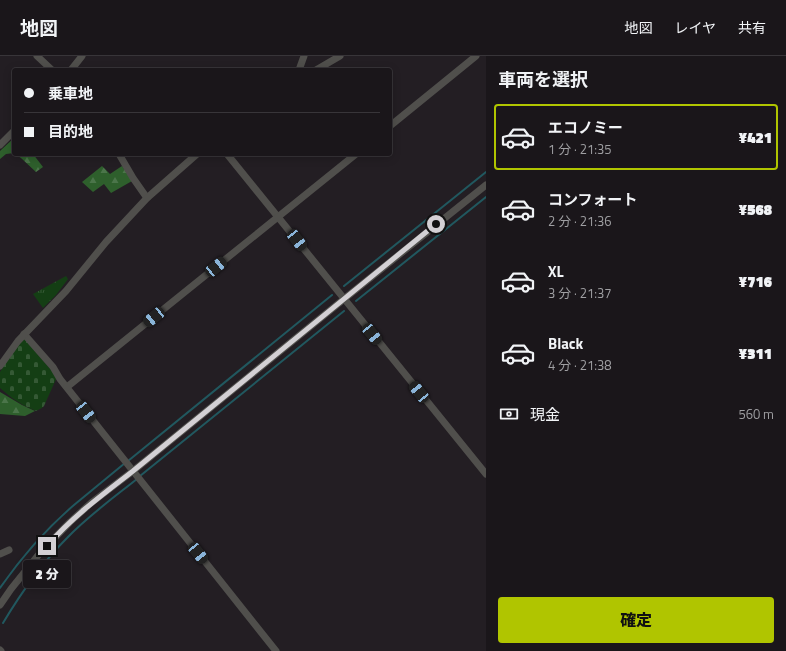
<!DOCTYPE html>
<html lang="ja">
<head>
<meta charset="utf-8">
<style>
  :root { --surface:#1a161a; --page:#272327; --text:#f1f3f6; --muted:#9f9fa2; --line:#383539; --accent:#b0c500 }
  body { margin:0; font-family:"Titillium Web","Noto Sans JP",sans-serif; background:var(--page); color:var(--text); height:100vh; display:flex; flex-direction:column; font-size:15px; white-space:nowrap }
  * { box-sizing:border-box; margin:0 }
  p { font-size:13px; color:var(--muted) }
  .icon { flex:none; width:22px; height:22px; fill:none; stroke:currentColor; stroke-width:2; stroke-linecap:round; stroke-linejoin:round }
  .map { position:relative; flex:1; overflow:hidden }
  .details { display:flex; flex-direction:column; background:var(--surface); width:300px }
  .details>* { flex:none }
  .guide { position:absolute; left:12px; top:12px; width:380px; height:88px; border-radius:4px; box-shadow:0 2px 10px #0003,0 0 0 1px var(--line); display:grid; align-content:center; height:88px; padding:0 12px; background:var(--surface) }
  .end { position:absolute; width:18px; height:18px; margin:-9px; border:5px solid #d3d0d4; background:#111; box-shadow:0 0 0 2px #111 }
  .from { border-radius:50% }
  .bubble { position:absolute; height:28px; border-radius:4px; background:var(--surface); box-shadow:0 2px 10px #0003,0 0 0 1px var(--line); font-size:13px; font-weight:800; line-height:28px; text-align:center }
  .car { position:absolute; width:12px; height:24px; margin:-12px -6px; border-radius:5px; box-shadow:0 0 3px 1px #0007; background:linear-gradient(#222 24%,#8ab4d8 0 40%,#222 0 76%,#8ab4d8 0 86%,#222 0) }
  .guide b { display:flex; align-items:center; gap:14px; height:38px; font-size:15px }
  .guide b+b { border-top:1px solid var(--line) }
  .guide i { width:10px; height:10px; background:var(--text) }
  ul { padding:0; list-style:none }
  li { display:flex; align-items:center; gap:12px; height:66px; margin:0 8px 6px; padding:0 4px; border:2px solid transparent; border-radius:4px }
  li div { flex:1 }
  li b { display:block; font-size:15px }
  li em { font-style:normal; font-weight:800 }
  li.on { border-color:var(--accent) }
  li>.icon { width:36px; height:36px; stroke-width:1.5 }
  h2 { padding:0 12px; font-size:18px; line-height:48px }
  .pay { display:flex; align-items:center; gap:10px; height:44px; padding:0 12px; font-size:15px }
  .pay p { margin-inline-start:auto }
  .action { display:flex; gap:8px; margin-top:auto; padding:8px 12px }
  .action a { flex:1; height:46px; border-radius:4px; background:var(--accent); color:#111; font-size:16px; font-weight:800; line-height:46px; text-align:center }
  header { display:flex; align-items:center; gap:24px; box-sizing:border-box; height:56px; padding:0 20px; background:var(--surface); border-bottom:1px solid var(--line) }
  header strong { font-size:19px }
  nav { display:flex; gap:22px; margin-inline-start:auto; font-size:14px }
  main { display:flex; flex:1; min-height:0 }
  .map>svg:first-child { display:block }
</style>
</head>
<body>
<header>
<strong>地図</strong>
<nav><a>地図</a><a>レイヤ</a><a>共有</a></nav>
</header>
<main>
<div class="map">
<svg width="486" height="595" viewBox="0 0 486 595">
  <defs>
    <pattern id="grass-tufts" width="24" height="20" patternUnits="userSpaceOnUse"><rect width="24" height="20" fill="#143e14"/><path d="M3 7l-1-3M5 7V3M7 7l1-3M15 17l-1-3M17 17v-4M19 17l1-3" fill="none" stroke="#355935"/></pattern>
    <pattern id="forest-firs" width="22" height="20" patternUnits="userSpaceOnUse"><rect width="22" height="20" fill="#2e5f2c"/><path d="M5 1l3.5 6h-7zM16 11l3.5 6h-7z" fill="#4b754a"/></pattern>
    <pattern id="cemetery-stones" width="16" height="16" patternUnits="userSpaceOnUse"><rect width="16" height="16" fill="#143e14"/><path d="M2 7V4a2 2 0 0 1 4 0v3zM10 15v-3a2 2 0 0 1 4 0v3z" fill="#355935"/></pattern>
  </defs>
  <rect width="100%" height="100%" fill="#231e23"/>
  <polygon fill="url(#grass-tufts)" points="66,220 68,223 56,239 43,252 33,238"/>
  <g fill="url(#forest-firs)">
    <polygon points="14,82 14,97 6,98 0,103 0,95"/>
    <polygon points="15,98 33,98 43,111 36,116 21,102"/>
    <polygon points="102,110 110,118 122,110 132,125 111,137 104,128 93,136 82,126"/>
    <polygon points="0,336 22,349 35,355 25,360 0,358"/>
  </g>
  <polygon fill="url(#cemetery-stones)" points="24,282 57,321 44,350 42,352 36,355 23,349 12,342 0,332 0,316 20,284"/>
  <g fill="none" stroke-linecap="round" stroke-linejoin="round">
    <g stroke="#21585f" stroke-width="2">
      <polyline points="344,230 486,116"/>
      <polyline points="356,245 486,141"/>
      <polyline points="128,405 332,239"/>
      <polyline points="140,420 344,255"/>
      <path d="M0 532C21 502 46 473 74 449 91 435 108 421 125 407"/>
      <path d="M3 567C21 537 41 508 67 482 88 460 113 442 137 423"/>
    </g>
    <g stroke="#504f4c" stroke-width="7">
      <polyline points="37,0 52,14"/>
      <polyline points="71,14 82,0"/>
      <polyline points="299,14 304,0"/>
      <polyline points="316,14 340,0"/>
      <polyline points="390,70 476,0"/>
      <polyline points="0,89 14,75"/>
      <polyline points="119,98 133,122 147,142"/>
      <polyline points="227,98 486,418"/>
      <polyline points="24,278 53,311 60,323 276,595"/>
      <polyline points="0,310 18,285 66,235 106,186 147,142 197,98"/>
      <polyline points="67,331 356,98"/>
      <polyline points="0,498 9,494"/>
      <polyline points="0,549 11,533 40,497 70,466 91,447 133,415 344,243 486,129"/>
      <polyline points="0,594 1,595"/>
    </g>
  </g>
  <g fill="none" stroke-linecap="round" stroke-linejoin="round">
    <path stroke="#d3d0d4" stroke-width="5" d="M47 490C72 461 103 438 133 415L436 168"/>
  </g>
</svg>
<i class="end from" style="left:436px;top:168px"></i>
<i class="end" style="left:47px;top:490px"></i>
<div class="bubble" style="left:23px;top:504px;width:48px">2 分</div>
<i class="car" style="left:297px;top:184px;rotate:142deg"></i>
<i class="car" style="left:216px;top:211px;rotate:51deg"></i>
<i class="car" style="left:154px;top:261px;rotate:231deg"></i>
<i class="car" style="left:372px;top:278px;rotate:141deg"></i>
<i class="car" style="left:419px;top:336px;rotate:321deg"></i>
<i class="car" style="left:86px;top:356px;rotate:142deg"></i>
<i class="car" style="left:198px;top:497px;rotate:141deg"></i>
<div class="guide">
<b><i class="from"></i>乗車地</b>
<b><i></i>目的地</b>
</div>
</div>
<section class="details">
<h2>車両を選択</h2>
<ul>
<li class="on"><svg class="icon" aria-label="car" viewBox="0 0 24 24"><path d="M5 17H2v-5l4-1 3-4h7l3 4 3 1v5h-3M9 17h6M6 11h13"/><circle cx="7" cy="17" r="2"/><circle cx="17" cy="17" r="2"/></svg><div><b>エコノミー</b><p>1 分 · 21:35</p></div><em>¥421</em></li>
<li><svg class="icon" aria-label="car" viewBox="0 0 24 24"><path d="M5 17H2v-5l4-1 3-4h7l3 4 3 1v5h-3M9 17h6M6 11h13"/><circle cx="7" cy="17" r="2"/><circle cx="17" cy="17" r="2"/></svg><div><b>コンフォート</b><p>2 分 · 21:36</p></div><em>¥568</em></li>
<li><svg class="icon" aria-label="car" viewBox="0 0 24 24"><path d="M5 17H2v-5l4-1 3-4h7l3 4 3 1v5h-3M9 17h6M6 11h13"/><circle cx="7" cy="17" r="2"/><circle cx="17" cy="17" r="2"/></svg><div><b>XL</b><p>3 分 · 21:37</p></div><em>¥716</em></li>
<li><svg class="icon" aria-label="car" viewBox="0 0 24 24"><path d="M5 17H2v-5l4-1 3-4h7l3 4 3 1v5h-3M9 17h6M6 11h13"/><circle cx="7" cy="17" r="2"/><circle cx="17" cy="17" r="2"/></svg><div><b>Black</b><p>4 分 · 21:38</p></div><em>¥311</em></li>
</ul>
<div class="pay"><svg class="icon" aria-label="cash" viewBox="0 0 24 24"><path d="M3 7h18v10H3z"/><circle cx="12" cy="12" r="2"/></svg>現金<p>560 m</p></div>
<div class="action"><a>確定</a></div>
</section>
</main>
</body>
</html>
